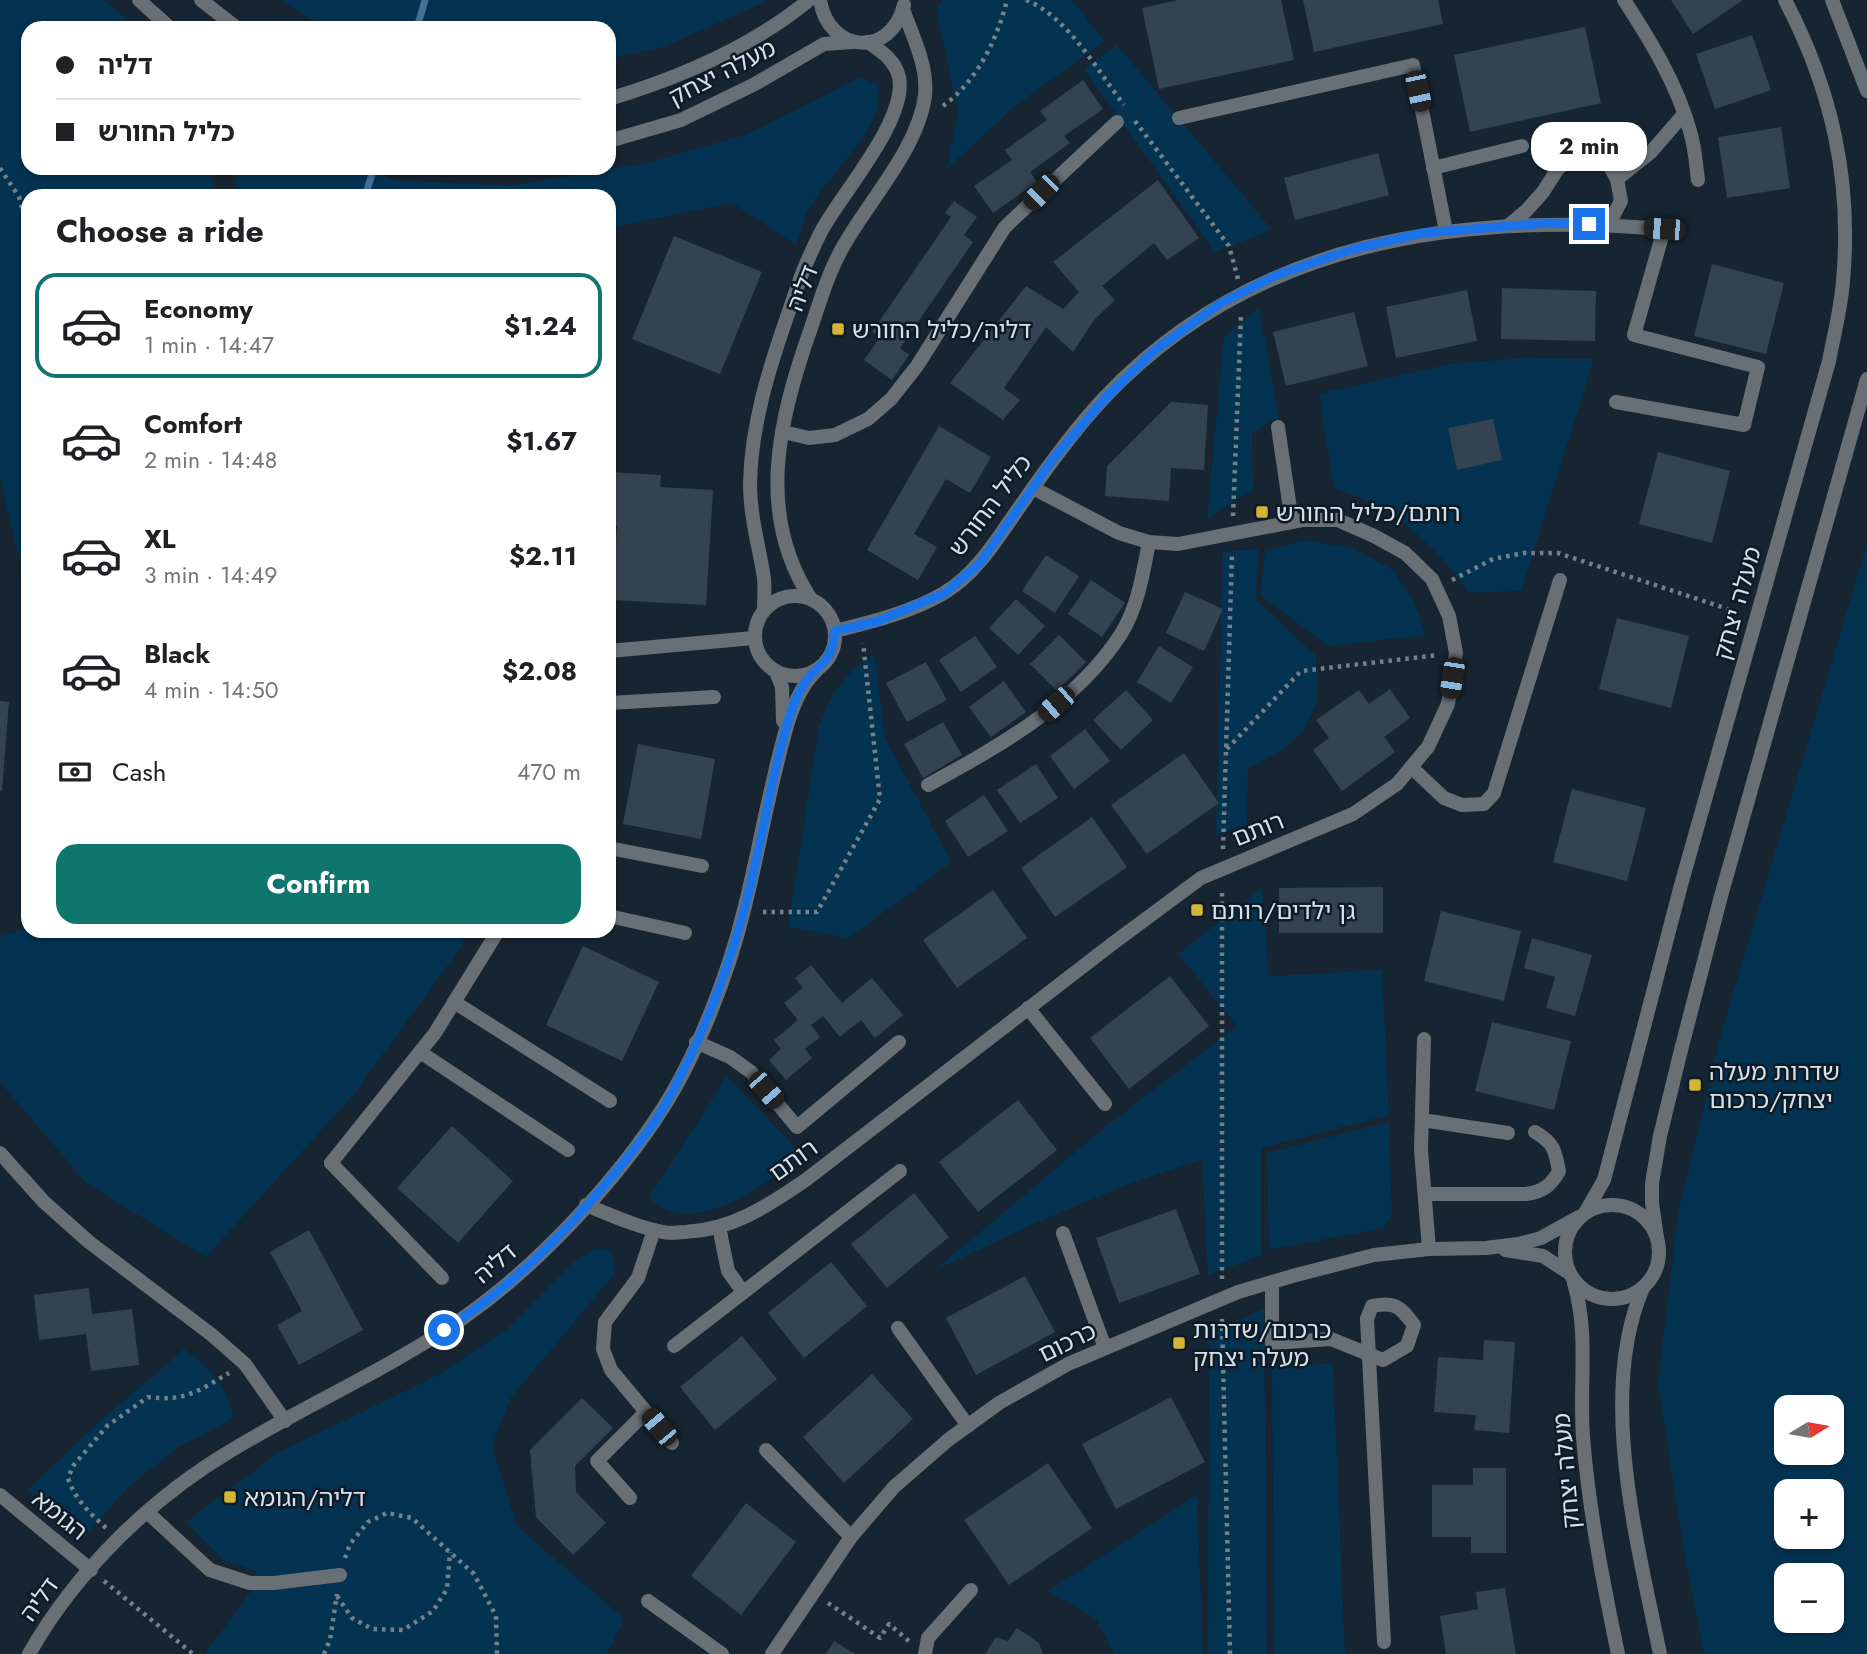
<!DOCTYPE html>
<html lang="en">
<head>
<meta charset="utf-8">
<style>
  :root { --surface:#fff; --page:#f2f2f2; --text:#202124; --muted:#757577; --line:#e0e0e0; --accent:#0f766e }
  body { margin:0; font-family:Jost,"Noto Sans Hebrew",sans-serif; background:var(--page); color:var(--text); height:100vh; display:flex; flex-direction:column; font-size:26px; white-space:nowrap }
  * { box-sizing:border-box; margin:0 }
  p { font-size:23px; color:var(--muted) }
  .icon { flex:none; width:38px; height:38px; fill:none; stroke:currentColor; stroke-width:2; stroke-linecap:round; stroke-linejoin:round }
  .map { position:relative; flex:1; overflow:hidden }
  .panel { position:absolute; left:21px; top:189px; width:595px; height:749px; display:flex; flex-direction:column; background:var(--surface); border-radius:21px; box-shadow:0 2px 5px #0004 }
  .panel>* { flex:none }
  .banner { position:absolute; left:21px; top:21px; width:595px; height:154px; border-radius:21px; box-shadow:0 2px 5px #0004; display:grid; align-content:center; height:154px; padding:0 35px; background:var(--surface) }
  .needle { width:46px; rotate:79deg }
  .buttons { position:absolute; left:1774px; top:1395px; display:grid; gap:14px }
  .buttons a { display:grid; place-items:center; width:70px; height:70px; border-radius:14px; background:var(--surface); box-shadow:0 2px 5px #0004; font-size:35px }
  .end { position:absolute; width:32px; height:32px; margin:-16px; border:9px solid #1a73e8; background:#fff; box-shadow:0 0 0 4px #fff }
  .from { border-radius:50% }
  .bubble { position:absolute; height:49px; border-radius:21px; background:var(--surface); box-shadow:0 2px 5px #0004; font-size:23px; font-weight:700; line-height:49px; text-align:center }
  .car { position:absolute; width:21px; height:42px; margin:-21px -10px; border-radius:9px; box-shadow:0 0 5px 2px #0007; background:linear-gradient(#222 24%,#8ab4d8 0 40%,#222 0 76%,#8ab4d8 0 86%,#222 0) }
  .banner b { display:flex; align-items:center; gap:24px; height:66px; font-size:26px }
  .banner b+b { border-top:2px solid var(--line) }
  .banner i { width:18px; height:18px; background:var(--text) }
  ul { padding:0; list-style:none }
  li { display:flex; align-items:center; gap:21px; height:105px; margin:0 14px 10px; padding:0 21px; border:4px solid transparent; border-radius:21px }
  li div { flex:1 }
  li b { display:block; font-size:26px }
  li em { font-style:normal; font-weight:700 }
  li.current { border-color:var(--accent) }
  li>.icon { width:63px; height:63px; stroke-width:1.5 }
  h2 { padding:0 35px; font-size:32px; line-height:84px }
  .pay { display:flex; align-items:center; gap:18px; height:77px; padding:0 35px; font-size:26px }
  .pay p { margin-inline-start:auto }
  .cta { display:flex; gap:14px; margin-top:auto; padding:14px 35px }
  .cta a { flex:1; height:80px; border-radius:21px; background:var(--accent); color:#fff; font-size:28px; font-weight:700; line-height:80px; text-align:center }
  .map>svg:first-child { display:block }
</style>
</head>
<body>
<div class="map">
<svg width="1867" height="1654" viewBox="0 0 1867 1654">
  <rect width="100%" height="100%" fill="#162531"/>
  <g fill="#043251" fill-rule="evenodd">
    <polygon points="0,0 104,0 136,28 28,28 28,168 211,168 215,196 28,196 28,875 22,817 27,590 0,478"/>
    <polygon points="280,0 765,0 758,5 664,47 609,59 609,28 338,28 312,20"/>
    <polygon points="943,0 1072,0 1104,41 1014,107 947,169 958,112 936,9"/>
    <polygon points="1117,45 1272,230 1215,252 1084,69"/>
    <path d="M860 77 878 85C887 131 825 175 806 214 802 223 800 235 796 245L732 203 609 228V196H238L234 168H363L396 180 510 186 646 163 748 134Z"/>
    <polygon points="1259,308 1279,417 1252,433 1253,489 1207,519 1224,337"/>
    <path d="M1522 358 1594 359 1521 591 1469 593C1444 558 1417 529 1380 507 1366 499 1349 494 1334 489L1319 394 1450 364Z"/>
    <polygon points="1303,540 1353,548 1393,570 1414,601 1426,635 1328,646 1261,596 1265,552"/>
    <path d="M1867 544V1654H1704L1684 1551 1658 1384 1678 1213 1723 1027ZM1787 1407H1832V1452H1787ZM1787 1491H1832V1536H1787ZM1787 1575H1832V1620H1787Z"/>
    <polygon points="1258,549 1256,601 1272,614 1316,656 1318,698 1304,731 1282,750 1248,769 1247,824 1216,835 1223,552"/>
    <polygon points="874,654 885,738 951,862 849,938 788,927 819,726 833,694 851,672"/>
    <polygon points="1262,888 1269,976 1382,970 1389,1115 1261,1148 1261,1256 1208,1275 1202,1159 1126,1185 1029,1226 934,1271 1105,1127 1237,1026 1178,954"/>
    <polygon points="28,929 28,931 467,931 461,947 354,1094 206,1257 86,1183 0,1082 0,936"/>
    <path d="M727 1076 803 1156C767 1181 715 1226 667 1210 661 1208 654 1202 649 1198Z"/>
    <polygon points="1389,1122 1392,1214 1384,1228 1269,1250 1267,1153"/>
    <polygon points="596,1248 612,1251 616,1272 510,1399 492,1446 517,1526 624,1619 607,1654 205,1654 251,1591 255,1571 223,1560 186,1522 278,1453 438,1375 507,1329 571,1264"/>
    <polygon points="1264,1308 1267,1654 1208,1654 1209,1334"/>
    <path d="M184 1349C213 1371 225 1382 234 1418L177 1448 127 1488 88 1533 28 1489 105 1417Z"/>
    <polygon points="1333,1364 1345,1654 1274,1654 1272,1365"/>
    <polygon points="1197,1495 1203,1654 1114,1654 1096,1619 1048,1591"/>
  </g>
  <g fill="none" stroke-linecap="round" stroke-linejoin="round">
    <g stroke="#437095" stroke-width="7">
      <polyline points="417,28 425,0"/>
      <polyline points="365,196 374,168"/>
    </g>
  </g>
  <g fill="#344351">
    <polygon points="1178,0 1281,0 1294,60 1159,89 1142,8"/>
    <polygon points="1303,0 1438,0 1443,24 1314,52"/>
    <polygon points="1671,0 1743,0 1693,34"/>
    <polygon points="1585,27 1601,103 1470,132 1454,55"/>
    <polygon points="1752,35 1771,90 1715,109 1696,54"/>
    <polygon points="1083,80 1103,109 1064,136 1070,143 1030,172 1037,182 993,213 974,186 1012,160 1005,150 1047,120 1040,111"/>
    <polygon points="1781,127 1790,188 1727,198 1718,137"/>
    <polygon points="1378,153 1389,195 1295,220 1284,178"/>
    <polygon points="1158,180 1199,238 1167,260 1154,243 1102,286 1115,300 1095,319 1073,352 1046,327 1004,388 1020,400 1003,420 950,383 1026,286 1063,309 1079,292 1053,262"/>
    <polygon points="954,201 977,217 964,235 973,242 900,348 909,355 892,380 864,360 880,337 872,332 951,217 945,213"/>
    <polygon points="674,236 762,272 720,374 632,339"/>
    <polygon points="1712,264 1784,283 1766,354 1694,336"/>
    <polygon points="1502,288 1596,291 1595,341 1501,339"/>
    <polygon points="1467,290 1477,341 1396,358 1386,307"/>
    <polygon points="1354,312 1368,366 1286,386 1273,332"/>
    <polygon points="1171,402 1208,405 1204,470 1171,468 1169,501 1105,496 1107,466"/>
    <polygon points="1493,419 1502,460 1457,470 1448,428"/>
    <polygon points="939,426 991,457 970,493 946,479 914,534 937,547 918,580 867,550"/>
    <polygon points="1658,452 1730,471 1712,543 1639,524"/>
    <polygon points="609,472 661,475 660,487 713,490 706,605 612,600 617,526 609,526"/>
    <polygon points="1046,555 1079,576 1055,613 1022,591"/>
    <polygon points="1091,580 1125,603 1102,637 1068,614"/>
    <polygon points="1185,592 1223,609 1204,651 1166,633"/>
    <polygon points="1016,599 1045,626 1018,655 989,628"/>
    <polygon points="1617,618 1689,636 1671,708 1599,689"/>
    <polygon points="1059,635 1086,662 1057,691 1030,664"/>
    <polygon points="975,636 997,667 961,692 939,660"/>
    <polygon points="1159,646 1193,667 1171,703 1137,682"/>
    <polygon points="926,662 947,700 907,722 886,683"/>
    <polygon points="1004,681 1026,712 991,737 969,707"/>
    <polygon points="1390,689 1410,718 1384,737 1395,752 1342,791 1313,750 1329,738 1316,720 1359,690 1369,704"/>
    <polygon points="1126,690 1153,720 1121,750 1093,720"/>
    <polygon points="0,701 9,702 2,791 0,791"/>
    <polygon points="943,722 962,755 923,778 904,744"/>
    <polygon points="1085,729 1110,761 1074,789 1050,756"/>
    <polygon points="638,744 715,759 701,839 623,824"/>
    <polygon points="1184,753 1219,803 1147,854 1111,805"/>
    <polygon points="1036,764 1058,798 1020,823 997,790"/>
    <polygon points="1572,789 1646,808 1627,881 1553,862"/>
    <polygon points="984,795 1008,831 968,857 945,821"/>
    <polygon points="1092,817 1127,867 1055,917 1021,868"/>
    <polygon points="1383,887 1383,933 1279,933 1279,888"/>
    <polygon points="993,890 1027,938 957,988 923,940"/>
    <polygon points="1441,911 1521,931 1504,1001 1424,981"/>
    <polygon points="1532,938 1592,955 1575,1016 1546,1008 1555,977 1524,968"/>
    <polygon points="583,946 659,982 622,1061 546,1025"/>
    <polygon points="811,965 842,1003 872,978 903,1015 875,1038 861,1020 840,1037 823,1016 811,1025 820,1037 805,1049 812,1058 786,1080 769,1060 781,1049 774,1040 798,1020 784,1003 803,988 795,978"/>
    <polygon points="1170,976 1209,1026 1129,1089 1090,1038"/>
    <polygon points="1492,1022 1571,1041 1554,1110 1475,1091"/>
    <polygon points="1018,1100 1057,1150 978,1212 939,1162"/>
    <polygon points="452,1126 513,1181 458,1243 397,1188"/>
    <polygon points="914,1193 949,1237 887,1288 851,1244"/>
    <polygon points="1176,1209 1200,1274 1119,1303 1096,1238"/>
    <polygon points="309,1230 363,1330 299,1365 277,1325 302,1311 270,1252"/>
    <polygon points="831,1262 867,1306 804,1358 768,1313"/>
    <polygon points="1025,1276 1055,1332 976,1375 946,1318"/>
    <polygon points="89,1288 92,1314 132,1309 139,1365 91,1371 86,1334 39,1340 34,1295"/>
    <polygon points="742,1336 777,1379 715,1430 680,1387"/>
    <polygon points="1484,1340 1515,1342 1509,1433 1474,1430 1476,1415 1434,1412 1438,1357 1483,1360"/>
    <polygon points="872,1374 913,1419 844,1483 803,1437"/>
    <polygon points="1171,1397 1205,1462 1116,1509 1082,1444"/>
    <polygon points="582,1398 613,1428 575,1466 576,1492 606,1523 573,1555 536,1517 530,1450"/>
    <polygon points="1048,1463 1092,1528 1009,1585 964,1520"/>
    <polygon points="1473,1468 1506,1468 1506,1553 1471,1553 1471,1537 1432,1537 1432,1485 1473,1485"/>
    <polygon points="746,1503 796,1542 741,1615 691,1576"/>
    <polygon points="1505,1588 1516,1654 1446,1654 1440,1616 1478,1609 1476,1592"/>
    <polygon points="1017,1628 1039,1643 1043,1654 985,1654 996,1637 1008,1641"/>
    <polygon points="834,1641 855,1654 826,1654"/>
  </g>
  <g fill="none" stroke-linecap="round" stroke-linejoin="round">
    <g stroke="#74808a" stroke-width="4.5" stroke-dasharray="3.5 5" stroke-linecap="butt">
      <path d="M1026 0C1068 17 1097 70 1124 105"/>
      <path d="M943 106C977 81 997 40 1007 0"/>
      <polyline points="1135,121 1229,246 1238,279"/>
      <polyline points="0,168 19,197 28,232"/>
      <polyline points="1233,516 1241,315"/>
      <polyline points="1452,580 1493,559 1524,553 1558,553 1740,613"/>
      <polyline points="1227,749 1301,671 1439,655"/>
      <polyline points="1223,849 1232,553"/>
      <polyline points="763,912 817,912 880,799 863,643"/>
      <polyline points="1222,1279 1222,889"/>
      <polyline points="1222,1319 1230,1654"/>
      <path d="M106 1528C90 1513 75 1500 68 1478L73 1466 107 1426 148 1397C185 1402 198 1391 229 1373"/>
      <polyline points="345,1558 350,1544 368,1522 387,1513 412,1518 474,1574 496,1616 497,1654"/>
      <polyline points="104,1581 193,1654"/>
      <polyline points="337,1596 352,1618 372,1629 403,1630 433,1611 447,1589 450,1552"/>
      <polyline points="828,1603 880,1638 889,1624 910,1642"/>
      <polyline points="324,1654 330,1640 337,1594"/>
    </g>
    <g stroke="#687076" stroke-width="14">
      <polyline points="1179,118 1413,65 1446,231"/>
      <polyline points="1433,168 1522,146"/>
      <polyline points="1616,402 1744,425 1758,367 1634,335 1664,229"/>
      <polyline points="1278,427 1292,522"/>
      <polyline points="783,432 809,438 835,435 868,419 891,399 917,366 1005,227 1117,122"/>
      <polyline points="609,703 714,697"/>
      <polyline points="1411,767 1444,798 1462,805 1484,804 1494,793 1560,580"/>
      <path d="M928 785C999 746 1076 704 1121 634 1138 607 1143 573 1149 542"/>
      <polyline points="609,848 702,866"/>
      <polyline points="609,916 685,933"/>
      <polyline points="454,1002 610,1101"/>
      <polyline points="1028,1008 1105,1104"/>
      <polyline points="1424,1039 1421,1150 1429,1249"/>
      <polyline points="696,1042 730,1057 751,1072 797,1127 899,1042"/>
      <polyline points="420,1052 568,1150"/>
      <polyline points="1422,1120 1508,1133"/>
      <polyline points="331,1163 442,1278"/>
      <path d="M1425 1194H1526C1542 1192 1551 1186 1559 1171 1555 1150 1554 1143 1535 1132"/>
      <polyline points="719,1227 728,1271 743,1292"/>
      <polyline points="654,1230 638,1278 605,1322 603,1349 611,1370 672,1443"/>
      <polyline points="1063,1233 1105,1348"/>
      <path d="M1272 1282V1343L1331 1339 1383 1360 1407 1346 1414 1325C1400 1307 1396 1301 1372 1306L1367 1319"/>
      <polyline points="898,1328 968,1426"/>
      <polyline points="674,1346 900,1171"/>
      <polyline points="1370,1377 1384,1642"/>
      <polyline points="766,1450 851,1537"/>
      <polyline points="630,1498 597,1461 646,1412"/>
      <polyline points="147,1512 210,1570 250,1583 274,1583 340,1575"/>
      <polyline points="648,1601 722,1654"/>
      <polyline points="925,1654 928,1638 971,1590"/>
    </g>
    <g stroke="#687076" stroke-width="14">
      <path d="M1624 0C1650 40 1677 84 1690 131 1695 147 1696 164 1698 180"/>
      <polyline points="1617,179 1651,152 1684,114"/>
      <polyline points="1508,226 1526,211 1543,192 1557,170 1572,156 1591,154 1606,160 1617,179 1621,201 1609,224"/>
      <path d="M835 631C871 622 912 612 944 593 979 572 1000 534 1023 502 1048 466 1074 430 1104 398 1253 240 1458 212 1664 229"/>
      <polyline points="609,651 754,638"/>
      <polyline points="0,1153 44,1202 89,1242 212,1335 245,1364 285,1421"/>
      <polyline points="331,1163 435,1033 498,931"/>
      <path d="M586 1205C611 1215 637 1227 663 1232 670 1234 678 1232 685 1232 733 1230 769 1205 807 1179L1112 944 1201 878 1353 814 1397 784 1428 747 1448 704 1456 653 1449 616 1432 579 1405 553 1374 536 1338 520H1303L1178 544 1149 542 1119 533 1033 488"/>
      <polyline points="1505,1250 1543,1256 1569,1273"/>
      <polyline points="0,1495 91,1570"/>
      <polyline points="772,1654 851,1537 894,1487 948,1440 999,1403 1068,1364 1238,1292 1296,1275 1374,1255 1429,1249 1486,1248 1518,1244 1541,1238 1579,1217"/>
    </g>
    <g stroke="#687076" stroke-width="14">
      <polyline points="139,0 170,28"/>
      <polyline points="201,0 237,28"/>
      <path d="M820 0C829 54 891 58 904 5"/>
      <polyline points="1832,0 1867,91"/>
      <path d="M609 99C679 78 752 47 809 0"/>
      <polyline points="609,141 681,120 753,85 824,44 853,42"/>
      <circle cx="795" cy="636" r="40"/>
      <path d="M811 599C755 514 779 418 811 328 821 298 830 267 847 240 873 196 918 147 925 96 928 66 913 37 903 9"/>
      <path d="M764 610C764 599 765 588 764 578 759 546 750 516 750 484 751 426 769 368 788 314 794 297 799 280 806 264 811 253 816 241 822 230 842 193 908 119 899 77 895 60 881 51 868 42"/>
      <polyline points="776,672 782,687 783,721"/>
      <circle cx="1612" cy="1252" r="47"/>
      <path d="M1585 1213 1604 1180 1681 885 1829 361C1834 335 1841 308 1843 281 1852 180 1832 90 1785 0"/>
      <polyline points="1657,1238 1652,1203 1652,1183 1660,1136 1681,1050 1721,896 1867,379"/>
      <path d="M1574 1283C1589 1334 1579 1385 1583 1437 1589 1511 1603 1582 1618 1654"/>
      <path d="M1643 1288C1597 1394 1638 1545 1660 1654"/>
      <path d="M29 1654C76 1571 151 1498 232 1450 308 1404 390 1368 463 1318 535 1268 616 1182 663 1108 697 1055 729 972 744 910 760 847 770 782 789 719 796 700 802 685 816 671"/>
    </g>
    <polyline stroke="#687076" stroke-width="14" points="1367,1319 1370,1377"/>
  </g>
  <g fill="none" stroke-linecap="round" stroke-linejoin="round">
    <path stroke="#1a73e8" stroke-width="9" d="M444 1330C510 1289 565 1233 615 1173 632 1151 652 1129 665 1105 699 1045 725 980 743 914 759 858 767 799 782 743 787 723 793 701 804 684 821 659 831 667 835 631L878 621 945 593 980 563 1053 459 1105 398 1155 350 1221 303 1277 275 1350 250 1423 233 1548 223 1589 224"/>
  </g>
  <g fill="#d5b535" stroke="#0d1b27" stroke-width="2.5">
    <rect x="831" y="322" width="14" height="14" rx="3.5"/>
    <rect x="1255" y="505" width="14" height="14" rx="3.5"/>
    <rect x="1190" y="903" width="14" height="14" rx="3.5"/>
    <rect x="1688" y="1078" width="14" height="14" rx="3.5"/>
    <rect x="1172" y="1336" width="14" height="14" rx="3.5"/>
    <rect x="223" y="1490" width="14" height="14" rx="3.5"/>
  </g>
  <g text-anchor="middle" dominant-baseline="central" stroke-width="5" stroke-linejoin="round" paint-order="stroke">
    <g font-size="24" fill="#d8e1ea" stroke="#0d1b27">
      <text transform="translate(722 72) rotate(-27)">מעלה יצחק</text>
      <text transform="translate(802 288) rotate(-69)">דליה</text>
      <text transform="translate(990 505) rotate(-53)">כליל החורש</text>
      <text transform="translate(1737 603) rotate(-74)">מעלה יצחק</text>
      <text transform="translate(1258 829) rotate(-22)">רותם</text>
      <text transform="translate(793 1160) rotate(-36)">רותם</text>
      <text transform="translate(495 1263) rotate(-40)">דליה</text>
      <text transform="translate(1067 1342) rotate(-26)">כרכום</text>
      <text transform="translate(1566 1471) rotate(-95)">מעלה יצחק</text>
      <text transform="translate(60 1515) rotate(39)">הגומא</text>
      <text transform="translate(39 1599) rotate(-54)">דליה</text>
    </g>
    <g font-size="24" fill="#d8e1ea" stroke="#0d1b27" text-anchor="start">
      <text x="852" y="329">דליה/כליל החורש</text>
      <text x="1276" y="512">רותם/כליל החורש</text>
      <text x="1211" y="910">גן ילדים/רותם</text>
      <text x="1709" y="1071">שדרות מעלה<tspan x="1709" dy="28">יצחק/כרכום</tspan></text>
      <text x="1193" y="1329">כרכום/שדרות<tspan x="1193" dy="28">מעלה יצחק</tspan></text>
      <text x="244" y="1497">דליה/הגומא</text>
    </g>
  </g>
</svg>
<div class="buttons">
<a><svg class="needle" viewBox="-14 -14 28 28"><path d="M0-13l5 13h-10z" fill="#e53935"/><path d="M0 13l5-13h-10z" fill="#757577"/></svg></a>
<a>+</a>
<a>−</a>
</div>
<i class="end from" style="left:444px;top:1330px"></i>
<i class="end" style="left:1589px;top:224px"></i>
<div class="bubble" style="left:1531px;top:122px;width:116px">2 min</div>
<i class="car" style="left:1418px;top:91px;rotate:168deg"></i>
<i class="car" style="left:1041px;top:192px;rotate:225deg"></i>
<i class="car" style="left:1664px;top:229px;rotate:274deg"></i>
<i class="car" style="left:1452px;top:678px;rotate:189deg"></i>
<i class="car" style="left:1056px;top:704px;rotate:229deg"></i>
<i class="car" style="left:766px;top:1090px;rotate:139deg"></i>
<i class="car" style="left:659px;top:1427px;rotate:320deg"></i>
<div class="banner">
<b><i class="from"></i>דליה</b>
<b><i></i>כליל החורש</b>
</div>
<section class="panel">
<h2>Choose a ride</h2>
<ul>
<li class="current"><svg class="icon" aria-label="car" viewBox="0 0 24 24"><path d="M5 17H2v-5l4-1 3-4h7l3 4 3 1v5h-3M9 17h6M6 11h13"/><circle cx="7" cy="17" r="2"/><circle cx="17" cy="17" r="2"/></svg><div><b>Economy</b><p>1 min · 14:47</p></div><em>$1.24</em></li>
<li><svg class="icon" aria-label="car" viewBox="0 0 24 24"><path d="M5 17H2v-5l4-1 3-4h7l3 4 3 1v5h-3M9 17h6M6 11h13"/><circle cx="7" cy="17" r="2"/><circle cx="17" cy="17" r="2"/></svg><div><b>Comfort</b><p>2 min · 14:48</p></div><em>$1.67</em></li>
<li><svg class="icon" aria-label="car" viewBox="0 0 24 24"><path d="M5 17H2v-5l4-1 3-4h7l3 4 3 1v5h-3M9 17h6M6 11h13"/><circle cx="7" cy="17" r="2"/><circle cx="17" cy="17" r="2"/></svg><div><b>XL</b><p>3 min · 14:49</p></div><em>$2.11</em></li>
<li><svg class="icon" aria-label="car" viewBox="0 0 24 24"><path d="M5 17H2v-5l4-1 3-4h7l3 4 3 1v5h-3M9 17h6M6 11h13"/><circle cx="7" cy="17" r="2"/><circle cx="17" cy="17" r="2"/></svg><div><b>Black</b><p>4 min · 14:50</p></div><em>$2.08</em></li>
</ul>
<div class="pay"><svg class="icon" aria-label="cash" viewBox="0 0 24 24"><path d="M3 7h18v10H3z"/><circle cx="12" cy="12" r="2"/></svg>Cash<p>470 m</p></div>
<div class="cta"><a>Confirm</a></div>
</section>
</div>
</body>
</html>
